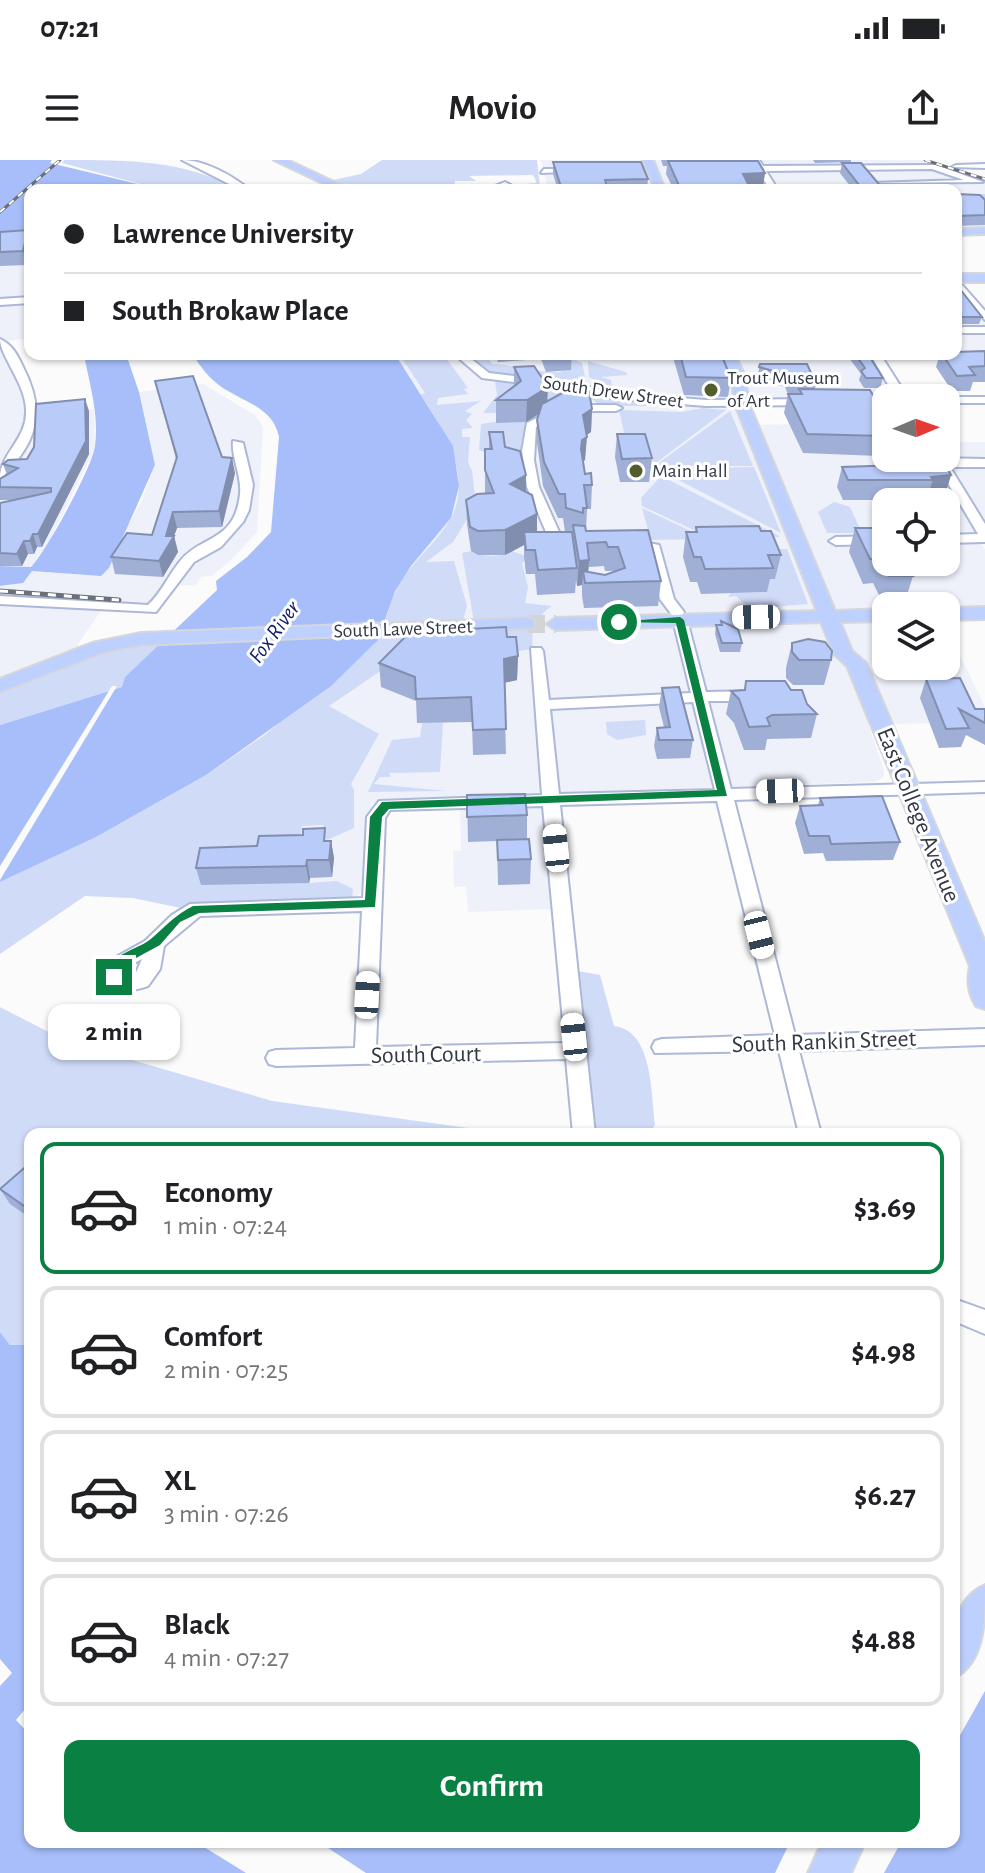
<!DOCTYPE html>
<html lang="en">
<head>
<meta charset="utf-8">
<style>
  :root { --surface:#fff; --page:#f6f6f6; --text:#202124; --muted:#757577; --line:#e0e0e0; --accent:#0b8043 }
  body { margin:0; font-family:"Alegreya Sans",sans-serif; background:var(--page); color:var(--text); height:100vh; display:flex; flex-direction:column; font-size:30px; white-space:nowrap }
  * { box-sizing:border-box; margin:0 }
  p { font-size:26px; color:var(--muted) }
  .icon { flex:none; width:44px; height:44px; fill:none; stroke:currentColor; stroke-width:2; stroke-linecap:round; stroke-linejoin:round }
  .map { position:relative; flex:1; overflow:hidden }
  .sheet { position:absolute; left:24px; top:968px; width:936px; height:720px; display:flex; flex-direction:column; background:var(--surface); border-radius:16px; box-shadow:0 2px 6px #0004 }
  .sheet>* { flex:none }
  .hud { position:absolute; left:24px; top:24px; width:938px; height:176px; border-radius:16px; box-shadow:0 2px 6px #0004; display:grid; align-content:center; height:176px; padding:0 40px; background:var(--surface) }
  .needle { width:52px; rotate:88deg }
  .fabs { position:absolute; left:872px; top:224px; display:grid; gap:16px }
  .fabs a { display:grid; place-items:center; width:88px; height:88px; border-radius:16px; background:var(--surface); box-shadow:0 2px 6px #0004; font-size:40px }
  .end { position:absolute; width:36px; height:36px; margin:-18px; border:10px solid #0b8043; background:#fff; box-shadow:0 0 0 4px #fff }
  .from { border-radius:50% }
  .bubble { position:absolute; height:56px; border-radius:16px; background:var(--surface); box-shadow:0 2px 6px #0004; font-size:26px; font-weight:700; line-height:56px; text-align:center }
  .car { position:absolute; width:24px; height:48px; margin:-24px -12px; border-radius:10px; box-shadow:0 0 6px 2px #0007; background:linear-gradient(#fff 24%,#345 0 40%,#fff 0 76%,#345 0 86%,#fff 0) }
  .hud b { display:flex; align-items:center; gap:28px; height:76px; font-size:30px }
  .hud b+b { border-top:2px solid var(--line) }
  .hud i { width:20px; height:20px; background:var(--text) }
  ul { padding:14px 0 0; list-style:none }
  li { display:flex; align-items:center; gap:24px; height:132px; margin:0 16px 12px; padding:0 24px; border:4px solid var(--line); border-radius:16px }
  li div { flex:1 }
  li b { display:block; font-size:30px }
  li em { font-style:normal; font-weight:700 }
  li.on { border-color:var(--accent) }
  li>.icon { width:72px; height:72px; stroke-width:1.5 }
  .cta { display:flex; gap:16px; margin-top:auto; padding:16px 40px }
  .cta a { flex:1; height:92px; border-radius:16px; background:var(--accent); color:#fff; font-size:32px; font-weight:700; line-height:92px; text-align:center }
  .status { display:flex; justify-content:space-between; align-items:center; height:56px; padding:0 40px; background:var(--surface); direction:ltr }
  .status svg { height:22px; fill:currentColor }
  header { display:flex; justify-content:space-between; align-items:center; height:104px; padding:0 40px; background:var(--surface); font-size:36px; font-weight:700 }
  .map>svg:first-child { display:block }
</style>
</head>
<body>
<div class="status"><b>07:21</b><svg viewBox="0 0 49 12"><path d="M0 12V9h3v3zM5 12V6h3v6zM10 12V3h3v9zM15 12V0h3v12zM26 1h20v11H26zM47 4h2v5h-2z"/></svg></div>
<header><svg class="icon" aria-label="menu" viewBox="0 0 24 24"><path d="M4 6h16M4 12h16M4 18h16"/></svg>Movio<svg class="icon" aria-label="share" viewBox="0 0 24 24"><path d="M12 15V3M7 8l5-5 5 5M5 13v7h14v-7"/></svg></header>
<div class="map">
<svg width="985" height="1713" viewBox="0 0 985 1713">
  <rect width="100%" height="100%" fill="#fbfbfb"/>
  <g fill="#eef1f9" fill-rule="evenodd">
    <polygon points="541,0 918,0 985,22 985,69 956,69 956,30 548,30"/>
    <polygon points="30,72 30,138 0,140 0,73"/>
    <polygon points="956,121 985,157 985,200 880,202 902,238 755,243 738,217 728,194 956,194"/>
    <polygon points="30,142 30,178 0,182 0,144"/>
    <polygon points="0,185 23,226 29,256 94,249 95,288 49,382 31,407 0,406"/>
    <path d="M395 194H716L745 265 853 263 886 298H946V282H985V374L978 375 985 390V448L886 446V506H946V467L985 547V563L868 564 884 610 883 618 874 622 543 634 554 749 468 752 466 726 454 727 453 691H461L460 647 477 637 386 639 372 643 364 730 356 737 211 742 186 749 133 738 85 736 0 722 14 718 378 480 388 455 421 235ZM886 342H946V402H886Z"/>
    <polygon points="203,224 255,255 263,267 257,372 230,401 212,416 201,417 195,426 164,424 148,445 105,445 78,484 79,489 0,521 0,426 11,426 32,411 101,416 142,340 155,305 139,232"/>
  </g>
  <g fill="#d0dbf8">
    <path d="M64 0C128 0 185 0 239 30H163L62 3Z"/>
    <polygon points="382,0 537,0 540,28 515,25 537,23 533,15 469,16 476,21 455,21 454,30 355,30 333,20 361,14"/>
    <path d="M399 194H443L468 228 464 229 468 234 438 238 437 245 481 241 465 251 472 254 466 260 473 268 462 269V277H470L468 302 472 311 476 345 453 382 426 402 454 401 467 446 463 460 384 463C389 452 391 439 397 428 411 402 435 385 450 360 474 319 444 269 421 235L425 233Z"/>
    <path d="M466 194H485L492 204C516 204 538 214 561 212L570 197 582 203 587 226 492 214Z"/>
    <polygon points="588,201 626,212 627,215 601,217 611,220 612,228 672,237 591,226 590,223 607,226 589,217"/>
    <polygon points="500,221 685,246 601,246 593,240 558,235 558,244 507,253 483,253 497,235 495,222"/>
    <polygon points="703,248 726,250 656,303 626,281 619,250 682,252"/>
    <polygon points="730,251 753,306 658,306 660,302"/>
    <polygon points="530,257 533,260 525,306 479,290 481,264"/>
    <polygon points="754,307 781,373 659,310 661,309"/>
    <polygon points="661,316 779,376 780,377 713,379 642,346 641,338"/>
    <polygon points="834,342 850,347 862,373 827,373 818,352"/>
    <polygon points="642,348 708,379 651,380"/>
    <polygon points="787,389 808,444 736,450 746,445 736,436 728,437 731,433 767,432 758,390"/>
    <path d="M471 391C482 397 500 398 512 391L529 397 522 403 528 427 525 443 552 446C535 457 530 471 533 489L511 492 474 462 462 393Z"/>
    <polygon points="409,476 388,506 329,546 379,574 351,624 354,630 354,668 327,680 322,676 323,665 302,666 299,686 309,723 337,721 353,729 352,738 211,742 186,749 133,738 85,736 0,794 0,722 96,677 206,615 265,575 379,477"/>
    <path d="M165 482 126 517 122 527 0 565V530C54 509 106 484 165 482Z"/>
    <polygon points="645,560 646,575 617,580 607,574 606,562"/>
    <polygon points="443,562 440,612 389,613 391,617 380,617 374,624 446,631 368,632 392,580 420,577 422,563"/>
    <path d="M578 811 600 815 614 866C653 870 651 934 655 964L650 974H596Z"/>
    <polygon points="0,847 64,880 272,941 512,974 30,974 30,1185 10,1185 0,1172"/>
  </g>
  <g fill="#a7befa">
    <polygon points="0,0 52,0 50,3 163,30 96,25 88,26 89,30 30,30 30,72 0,73"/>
    <path d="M126 194 139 232 155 305 109 408 101 416 32 411 23 423 0 426V406L31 407C46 392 93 306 95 286 99 254 90 226 84 195Z"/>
    <path d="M192 194H395L453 286 459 326 451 358 411 406 395 431 378 480 331 526 206 615 96 677 0 722V565L122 527 125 517 217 430 216 421 247 397 271 372 279 277C272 243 237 242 214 221 204 212 200 205 192 194Z"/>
    <polygon points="0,1172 10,1185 30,1185 30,1543 16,1560 30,1575 30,1682 196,1682 246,1713 0,1713 0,1526 12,1513 0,1499"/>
    <polygon points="954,1435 985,1463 985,1713 366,1713 319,1682 954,1682"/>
  </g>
  <g fill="#fbfbfb">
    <polygon points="112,526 117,526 0,720 0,706"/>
    <polygon points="954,1431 985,1458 985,1531 959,1577 960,1586 954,1596"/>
    <polygon points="790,1682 901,1682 884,1713 775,1713"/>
  </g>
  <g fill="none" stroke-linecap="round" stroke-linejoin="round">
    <polyline stroke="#d3d4d6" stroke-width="18" stroke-dasharray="18 9" stroke-linecap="butt" points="527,464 556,464"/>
    <defs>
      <g id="minor">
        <path d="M182 0C205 0 233 16 250 30H241Z"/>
        <polygon points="751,0 759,0 763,6 936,5 983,22 872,23 964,20 932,9 766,11 778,30 770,30 758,11 732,9 755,6"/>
        <polygon points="985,4 985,8 952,7 956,5"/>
        <polygon points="544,9 580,9 584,11 541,13"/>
        <polygon points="505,22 516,28 552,29 492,27"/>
        <polygon points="956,118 985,151 985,160 956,127"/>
        <polygon points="30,137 30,143 0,145 0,139"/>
        <rect x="956" y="167" width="29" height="6"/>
        <path d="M0 179C12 184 18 196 23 207 39 238 42 266 21 295 15 304 9 313 0 318 0 293 28 279 26 249 25 223 0 196 0 179Z"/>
        <polygon points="454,194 465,194 489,213 571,223 616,233 706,240 813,239 819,242 813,245 706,246 616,239 571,229 482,218"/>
        <polygon points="870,194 880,194 908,238 896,238"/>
        <polygon points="946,237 985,237 985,243 946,243 946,238 942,238"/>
        <polygon points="886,238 886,244 849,245 843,242 849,239"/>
        <polygon points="562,245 616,245 622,248 616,251 564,251 536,267 534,300 539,327 560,374 580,386 573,390 549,379 527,327 522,291 527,263"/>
        <path d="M233 281 243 283 253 325 249 350 243 362 221 387 194 402 156 452 0 444V436L148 445C162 432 169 414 181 400 202 375 235 382 240 334 242 316 231 297 233 281Z"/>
        <polygon points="933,298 985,299 985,307 950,307 985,364 985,382 946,383 946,375 978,374"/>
        <polygon points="886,376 886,384 836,385 829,381 836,377"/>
        <polygon points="628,379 659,385 674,439 684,452 682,455 672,455 660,439 648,391 623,386 623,380"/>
        <path d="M680 456 687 460 706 532 757 531 765 536 757 541H708L731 629 985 622V632L734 640 795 875 985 869V885L799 891 821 974H799L779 891 655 893 652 887 655 881 662 879 775 875 717 641 560 645 595 974H573L566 899 276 906 269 904 266 898 269 892 276 890 355 888 362 751 200 756 164 786 160 809 148 826C131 832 115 833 104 817L109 801 145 781 172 755 190 744 363 738 367 657 379 641 542 635 531 488H541L543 491 549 540 691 533 673 460ZM693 542 715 630 559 634 550 549ZM543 646 565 883 376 887 385 658 390 650ZM142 799 135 815 124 814 127 807Z"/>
        <polygon points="954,1139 985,1150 985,1174 954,1161"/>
      </g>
      <g id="major">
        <polygon points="274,0 287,0 351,30 337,30"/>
        <polygon points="643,0 653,0 665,30 655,30"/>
        <rect x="956" y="36" width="29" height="6"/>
        <polygon points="985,68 985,74 956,75 956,69"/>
        <rect x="956" y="114" width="29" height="8"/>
        <path d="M721 194H735L745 217 749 244 835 451 886 449V461L840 462 852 491 866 503 985 782V849L976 846C968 832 967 821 970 806L847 506 834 494 821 462 556 470 547 464 556 458 817 451 735 244 731 217Z"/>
        <polygon points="985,447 985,459 946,460 946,448"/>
        <polygon points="527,458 534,460 534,468 141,485 104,492 0,532 0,519 92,483 141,473"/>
        <path d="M985 1425C985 1459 985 1503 954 1518 954 1485 948 1441 985 1425Z"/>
        <polygon points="822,1682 865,1682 851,1713 808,1713"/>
      </g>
    </defs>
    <use href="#minor" stroke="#acb8d8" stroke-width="4"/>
    <use href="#major" stroke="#d6d7da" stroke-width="4"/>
    <use href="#minor" fill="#fff" fill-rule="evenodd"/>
    <use href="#major" fill="#bed0fe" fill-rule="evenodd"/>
    <defs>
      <g id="rail-far1">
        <polyline points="925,0 985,19"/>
        <polyline points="0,52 60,0"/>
      </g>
      <polyline id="rail" points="0,431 119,440"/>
    </defs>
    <use href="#rail-far1" stroke="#6c7079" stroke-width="3"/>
    <use href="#rail" stroke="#6c7079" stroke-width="5"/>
    <use href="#rail-far1" stroke="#fff" stroke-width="2" stroke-dasharray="6" stroke-linecap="butt"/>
    <use href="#rail" stroke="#fff" stroke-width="3" stroke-dasharray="8" stroke-linecap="butt"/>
  </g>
  <g fill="#9fafd6" fill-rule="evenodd">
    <polygon points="661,0 758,1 765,13 763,26 750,27 751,30 674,30 666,14 667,6 663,6"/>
    <polygon points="813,0 851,0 851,2 815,3"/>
    <polygon points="553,2 648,19 647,30 558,30 553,14"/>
    <polygon points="842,3 884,30 853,30 840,13"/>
    <polygon points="956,34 985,40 985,65 956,66"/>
    <polygon points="0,72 30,79 30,89 26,105 0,106"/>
    <polygon points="956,124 982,157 979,164 958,164 956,162"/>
    <polygon points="985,191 985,222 973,222 970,231 952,231 936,207 940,194"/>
    <polygon points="495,194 572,194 571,210 546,212 541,199 498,202"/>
    <polygon points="672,194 721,194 731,218 728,237 684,235"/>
    <polygon points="846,194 868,194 883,218 880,228 864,228 859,220 861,214"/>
    <polygon points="760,204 816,224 815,229 886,255 886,298 941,298 951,315 945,335 927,337 927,340 843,340 837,327 842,307 885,306 879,296 803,293 784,253 788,234 785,227 757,219"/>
    <path d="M514 207 547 241 592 249 591 272 586 275 585 300 583 302 585 314 592 325 591 349H587L586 371 648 370 661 421 658 446 584 448 582 436V425L577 426 576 420 575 433 537 435 535 414H526L524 397V385L505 395H478L471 391 467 364 466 340 485 333V289H489V272L505 287 526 315V332L537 372H565L563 358H558L543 326 537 283V260L539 254 526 262 496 263V240L514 226ZM604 406 605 411H615L605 415 588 412 589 407Z"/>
    <polygon points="155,221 222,297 235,313 222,367 177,368 174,376 178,392 163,417 115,414 111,397 152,375 176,299"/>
    <polygon points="89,251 89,294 42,387 37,387 34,394 28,394 22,406 0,406 0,343 15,340 0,340 0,319 7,315 3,304 27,299"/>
    <polygon points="617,274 652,298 649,322 620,322 615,297"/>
    <polygon points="696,367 761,371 781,395 775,419 770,419 767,432 701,434 697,422 690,422 683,397 686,372 695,372"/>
    <polygon points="855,368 882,378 913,416 905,441 882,441 873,423 863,424 849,392"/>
    <polygon points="721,461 742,483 740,492 720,492 715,474 716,465 721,465"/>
    <polygon points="507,477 518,496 517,520 504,523 506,594 473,595 472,562 417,563 416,541 381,527 379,503"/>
    <polygon points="792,483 831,500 824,525 793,525 786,518 786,508"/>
    <polygon points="926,519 975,549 985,549 985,585 966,575 961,587 939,588 920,538"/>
    <polygon points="746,521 791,530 817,554 811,578 767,579 765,590 744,590 734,563 726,554 731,531 744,530"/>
    <polygon points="662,528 693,580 690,598 657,599 654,586 657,568 664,567 659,547"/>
    <polygon points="467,635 527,655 527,679 531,699 530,724 498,725 497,681 468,682"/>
    <polygon points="820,638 900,682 893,700 826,701 823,693 804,694 795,663 800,646 818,645"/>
    <polygon points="331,681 334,698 332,717 310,718 309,723 201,725 196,708 257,686"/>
    <polygon points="30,1003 30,1058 10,1044 0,1029"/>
  </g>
  <g fill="#828eae">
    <polygon points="765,13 763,26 741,28 743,14"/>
    <polygon points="28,70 30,79 30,89 26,105 23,91"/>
    <polygon points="548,227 547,249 526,262 527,240"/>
    <polygon points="85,239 89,251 89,294 42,387 38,374"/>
    <polygon points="592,249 591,272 582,278 583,255"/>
    <polygon points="587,277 585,300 580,304 582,280"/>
    <polygon points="232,298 235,313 222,367 219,351"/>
    <polygon points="526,315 526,339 510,324"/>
    <polygon points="951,315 945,335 927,337 933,320 931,317"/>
    <polygon points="173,352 177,368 174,376 178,392 163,417 159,401"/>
    <polygon points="537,354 537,378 524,372 524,385 505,395 505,370"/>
    <polygon points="33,374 37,387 34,394 30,381"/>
    <polygon points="24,381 28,394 22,406 17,394"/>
    <polygon points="589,400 587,423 583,411 582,425 577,426 579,401"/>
    <polygon points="518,496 517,520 503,523 504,499"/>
    <polygon points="331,681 334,698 332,717 329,700"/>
    <polygon points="307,700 310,718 309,723 306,706"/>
  </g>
  <g fill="#b9cbf9" stroke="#828eae" stroke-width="2">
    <polygon points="668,1 758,1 765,13 743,14 751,30 681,30"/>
    <polygon points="553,2 641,2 648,19 605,20 607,27 591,27 592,30 562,30"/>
    <polygon points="842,3 861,3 884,30 863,30"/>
    <polygon points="956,34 980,35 985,40 985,55 956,56"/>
    <polygon points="28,70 23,91 0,92 0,72"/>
    <polygon points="956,124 982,157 960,157 956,152"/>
    <polygon points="985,191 985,206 969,207 975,215 957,216 942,194 956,194 956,192"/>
    <polygon points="680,194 721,194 731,218 686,217"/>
    <polygon points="855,194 868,194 883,218 866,218 861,211 865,208"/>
    <polygon points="760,204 807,204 816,224 792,224 788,215 759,207"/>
    <polygon points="534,206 548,227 527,240 496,240 521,221 514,207"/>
    <polygon points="193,216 222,297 232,298 219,351 173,352 166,376 174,376 159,401 111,397 127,373 152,375 177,297 155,221"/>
    <polygon points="799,229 870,230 884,255 886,255 886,279 884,276 807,274 788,234 802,234"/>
    <polygon points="566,231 589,231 592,249 583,255 587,277 582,280 581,289 585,314 591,313 592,325 584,325 587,348 583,348 583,353 566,348 565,334 559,334 544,302 537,260 542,244"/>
    <polygon points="85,239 86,281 38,374 33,374 30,381 24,381 17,394 0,393 0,343 51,332 51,328 0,327 0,319 18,308 3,304 8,300 27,299 34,287 36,244"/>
    <polygon points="489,272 503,272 505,287 520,291 526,315 510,324 532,335 537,354 505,370 478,371 470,367 466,340 477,334 494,333 485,310 485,289 492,289"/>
    <polygon points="617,274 645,274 652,298 622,299"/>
    <polygon points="897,298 941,298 951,315 931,317 933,320 848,320 842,307 901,305"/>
    <polygon points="573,365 585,366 586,371 648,370 661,421 585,423 583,411 605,415 625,408 618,387 608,387 606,382 587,383 589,400 579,401"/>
    <polygon points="759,366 761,371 771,371 781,395 768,395 773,408 705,409 701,397 694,397 686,372 697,372 696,367"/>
    <polygon points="855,368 878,368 882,378 886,378 886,402 906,402 913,416 889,416 880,399 870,399"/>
    <polygon points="524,372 572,372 577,408 538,410 535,390 526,390"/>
    <polygon points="721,461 738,469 742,483 722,483 716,465 722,465"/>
    <polygon points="417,465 448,470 506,467 507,477 516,477 518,496 504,499 506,569 473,570 471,537 416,539 415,517 379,503"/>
    <polygon points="808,479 825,482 832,491 831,500 799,500 792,492 792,483"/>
    <polygon points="960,518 975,549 985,549 985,563 959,549 969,568 946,569 926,519"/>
    <polygon points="746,521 785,521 791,530 802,530 807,544 817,554 772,555 767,558 770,566 749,567 739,539 731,531 745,530"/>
    <polygon points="679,527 693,580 659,580 657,568 670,567 662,528"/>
    <polygon points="525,634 527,655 467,657 467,635"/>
    <polygon points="882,636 900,682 831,684 829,676 809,676 800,646 823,645 820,638"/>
    <polygon points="325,668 324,681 331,681 329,700 307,700 306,706 196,708 200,688 257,686 259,676 303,675 303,669"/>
    <polygon points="529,679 531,699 498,700 497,680"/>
    <polygon points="30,1003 30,1050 0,1029"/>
  </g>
  <path fill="#0b8043" d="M680 457 684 460 727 636 389 649 382 657 375 747 199 753 180 762 160 785 125 804 119 821H110L109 806C120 791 139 789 152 778 167 765 175 755 193 746L365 740 370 657 382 642 717 630 676 463 615 462Z"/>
  <g fill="#535c2b" stroke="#fff" stroke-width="3">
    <circle cx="711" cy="230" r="8"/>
    <circle cx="636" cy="311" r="8"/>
  </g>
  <g text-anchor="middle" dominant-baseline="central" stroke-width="6" stroke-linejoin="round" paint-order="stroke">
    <g font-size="20" fill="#323844" stroke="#fff" text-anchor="start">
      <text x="727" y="218">Trout Museum<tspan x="727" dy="23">of Art</tspan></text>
      <text x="652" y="311">Main Hall</text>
    </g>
    <g font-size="20" fill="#323844" stroke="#fff">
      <text transform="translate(613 232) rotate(8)">South Drew Street</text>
      <text transform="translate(403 469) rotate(-2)">South Lawe Street</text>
    </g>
    <g font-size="22" font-style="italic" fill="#0e1a6d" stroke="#fff">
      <text transform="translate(274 472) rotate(-54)">Fox River</text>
    </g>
    <g font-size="24" fill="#323844" stroke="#fff">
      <text transform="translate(918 655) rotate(68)">East College Avenue</text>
      <text transform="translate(824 882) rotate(-2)">South Rankin Street</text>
      <text transform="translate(426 895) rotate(-1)">South Court</text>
    </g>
  </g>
</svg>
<div class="fabs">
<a><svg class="needle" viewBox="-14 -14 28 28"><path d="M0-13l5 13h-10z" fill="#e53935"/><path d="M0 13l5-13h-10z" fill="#757577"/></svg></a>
<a><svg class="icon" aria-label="locate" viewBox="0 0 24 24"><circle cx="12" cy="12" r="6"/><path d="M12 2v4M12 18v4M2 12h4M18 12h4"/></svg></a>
<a><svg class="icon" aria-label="layers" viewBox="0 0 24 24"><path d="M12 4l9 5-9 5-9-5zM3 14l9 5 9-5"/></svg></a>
</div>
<i class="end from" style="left:619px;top:462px"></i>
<i class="end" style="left:114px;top:817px"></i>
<div class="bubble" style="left:48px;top:844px;width:132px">2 min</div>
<i class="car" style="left:756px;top:457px;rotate:269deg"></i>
<i class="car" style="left:780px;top:631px;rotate:268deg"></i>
<i class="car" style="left:556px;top:688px;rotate:354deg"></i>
<i class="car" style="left:759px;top:775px;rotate:166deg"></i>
<i class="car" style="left:367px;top:835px;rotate:3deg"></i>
<i class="car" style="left:574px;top:877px;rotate:354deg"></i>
<div class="hud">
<b><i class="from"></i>Lawrence University</b>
<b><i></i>South Brokaw Place</b>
</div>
<section class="sheet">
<ul>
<li class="on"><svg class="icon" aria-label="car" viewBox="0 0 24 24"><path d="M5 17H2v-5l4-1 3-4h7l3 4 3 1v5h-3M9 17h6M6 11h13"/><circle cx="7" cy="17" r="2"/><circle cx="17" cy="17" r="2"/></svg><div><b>Economy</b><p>1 min · 07:24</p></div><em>$3.69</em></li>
<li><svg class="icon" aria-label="car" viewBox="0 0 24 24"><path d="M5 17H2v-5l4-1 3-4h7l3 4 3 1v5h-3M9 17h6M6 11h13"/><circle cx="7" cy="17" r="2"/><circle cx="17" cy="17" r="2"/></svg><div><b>Comfort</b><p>2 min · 07:25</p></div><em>$4.98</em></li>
<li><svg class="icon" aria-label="car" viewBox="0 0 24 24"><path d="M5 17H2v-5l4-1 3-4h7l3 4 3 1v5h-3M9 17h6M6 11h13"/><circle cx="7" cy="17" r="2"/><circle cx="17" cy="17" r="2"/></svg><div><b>XL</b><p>3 min · 07:26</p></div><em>$6.27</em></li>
<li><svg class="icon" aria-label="car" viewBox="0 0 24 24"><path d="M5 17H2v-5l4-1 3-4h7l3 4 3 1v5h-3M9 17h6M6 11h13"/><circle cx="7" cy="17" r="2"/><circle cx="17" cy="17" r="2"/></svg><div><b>Black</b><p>4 min · 07:27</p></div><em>$4.88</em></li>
</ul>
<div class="cta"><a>Confirm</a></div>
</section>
</div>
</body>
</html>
